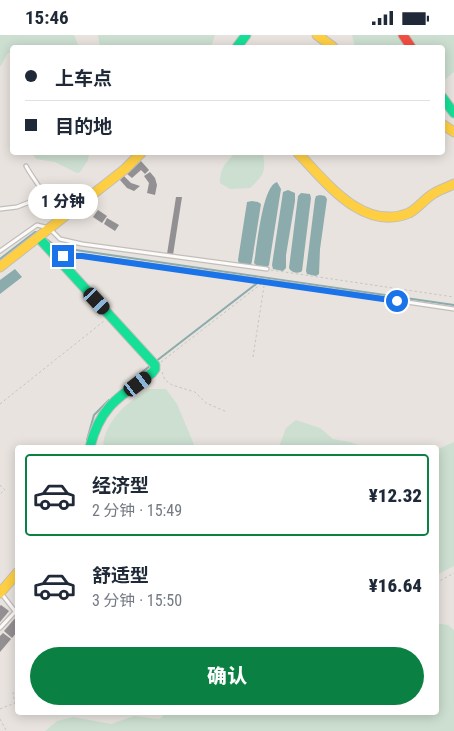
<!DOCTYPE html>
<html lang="zh">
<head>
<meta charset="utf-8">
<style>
  :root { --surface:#fff; --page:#f2f2f3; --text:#1f2937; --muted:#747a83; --line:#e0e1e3; --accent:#0b8043 }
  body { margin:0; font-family:"Roboto Condensed","Noto Sans SC",sans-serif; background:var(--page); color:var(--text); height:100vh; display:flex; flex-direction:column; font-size:19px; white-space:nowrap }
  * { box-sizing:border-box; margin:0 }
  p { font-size:16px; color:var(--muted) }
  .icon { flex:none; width:28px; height:28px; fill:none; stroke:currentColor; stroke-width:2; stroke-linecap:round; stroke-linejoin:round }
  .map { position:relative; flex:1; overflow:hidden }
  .side { position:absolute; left:15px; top:410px; width:424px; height:270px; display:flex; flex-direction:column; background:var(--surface); border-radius:5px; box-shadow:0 2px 12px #0003 }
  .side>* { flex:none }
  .banner { position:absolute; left:10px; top:10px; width:435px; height:110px; border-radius:5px; box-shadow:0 2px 12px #0003; display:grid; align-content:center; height:110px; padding:0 15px; background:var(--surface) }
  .end { position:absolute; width:22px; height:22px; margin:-11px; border:6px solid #1a73e8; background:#fff; box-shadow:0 0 0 2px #fff }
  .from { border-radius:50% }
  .bubble { position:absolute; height:35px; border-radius:18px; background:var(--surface); box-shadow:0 2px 12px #0003; font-size:16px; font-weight:800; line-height:35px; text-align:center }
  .car { position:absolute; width:15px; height:30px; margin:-15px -8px; border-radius:6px; box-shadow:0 0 4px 1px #0007; background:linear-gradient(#222 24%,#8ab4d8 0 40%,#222 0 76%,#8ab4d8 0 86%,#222 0) }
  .banner b { display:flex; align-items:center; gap:18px; height:48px; font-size:19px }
  .banner b+b { border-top:1px solid var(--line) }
  .banner i { width:12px; height:12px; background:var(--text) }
  ul { padding:9px 0 0; list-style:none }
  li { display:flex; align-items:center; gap:15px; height:82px; margin:0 10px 8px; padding:0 5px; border:2px solid transparent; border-radius:5px }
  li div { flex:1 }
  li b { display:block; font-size:19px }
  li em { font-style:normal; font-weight:800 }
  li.selected { border-color:var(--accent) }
  li>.icon { width:45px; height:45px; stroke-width:1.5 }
  .cta { display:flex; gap:10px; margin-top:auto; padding:10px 15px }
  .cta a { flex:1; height:58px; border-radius:30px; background:var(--accent); color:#fff; font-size:20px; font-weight:800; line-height:58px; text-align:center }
  .status { display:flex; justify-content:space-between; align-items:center; height:35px; padding:0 25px; background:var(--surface); direction:ltr }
  .status svg { height:14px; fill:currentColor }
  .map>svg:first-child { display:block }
</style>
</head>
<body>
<div class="status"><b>15:46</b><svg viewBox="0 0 49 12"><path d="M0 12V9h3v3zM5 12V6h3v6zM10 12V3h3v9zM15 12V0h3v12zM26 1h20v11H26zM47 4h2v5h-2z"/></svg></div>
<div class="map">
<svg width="454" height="696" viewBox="0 0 454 696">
  <rect width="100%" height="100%" fill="#e8e3de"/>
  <g fill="#ccdfd0">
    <polygon points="0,0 74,0 79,12 12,12 12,18 8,18 0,32"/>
    <polygon points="98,0 215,0 211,12 100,12"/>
    <polygon points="352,0 454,0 454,37 443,46 442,12 355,12"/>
    <polygon points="32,118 89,118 88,125 80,137 77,138 55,127 36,124"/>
    <path d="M235 118H263C266 137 264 140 250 153L230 154 220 148C220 132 226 128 235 118Z"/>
    <path d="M148 354H166L177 369 195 412H103C104 386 128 367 148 354Z"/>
    <polygon points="296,385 320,393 333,404 349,407 365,412 279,412 286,393"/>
    <polygon points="454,407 454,531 436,540 436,415"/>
    <polygon points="436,588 448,590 454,595 454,696 45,696 57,686 73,682 111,689 134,681 159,684 163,681 163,678 436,678"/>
  </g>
  <g fill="#8cabac">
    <path d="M277 147 281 154 269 230 267 233 258 232 254 228C257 213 262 151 277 147Z"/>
    <polygon points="288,155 295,158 295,166 286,220 286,233 283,236 273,234 272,230 283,157"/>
    <path d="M301 158 310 159 311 163 302 236C299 239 291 238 289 233L298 161Z"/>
    <polygon points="320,160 325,161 327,164 320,214 319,239 316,241 307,239 306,236 315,164 316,161"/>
    <polygon points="252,166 258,167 261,169 252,226 251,230 239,229 238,225 247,167"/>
    <polygon points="15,234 22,242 0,259 0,245"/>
  </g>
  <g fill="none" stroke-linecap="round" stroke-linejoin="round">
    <g stroke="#8cabac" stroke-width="2">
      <polyline points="44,202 55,211 62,213 454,270"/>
      <polyline points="0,224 35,197 38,197"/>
      <polyline points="155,327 260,246"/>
      <polyline points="124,352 151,330"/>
      <polyline points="87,405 94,380 109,365"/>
    </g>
  </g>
  <g fill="#929093">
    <polygon points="141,126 149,135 145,139 141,135 132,143 127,139"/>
    <polygon points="150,137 155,143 157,150 155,160 147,158 149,148 144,141"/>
    <polygon points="124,141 131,148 140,151 134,156 127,153 120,145"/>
    <polygon points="176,162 182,162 173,220 167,219"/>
    <polygon points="98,175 107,181 102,188 93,182"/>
    <polygon points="107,183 119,190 115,196 104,189"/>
    <polygon points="1,570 9,576 0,587 0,571"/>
    <polygon points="16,582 18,584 18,596 12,603 4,596"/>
    <polygon points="3,598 11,604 0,617 0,601"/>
  </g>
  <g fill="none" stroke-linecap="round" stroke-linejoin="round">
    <defs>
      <g id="lane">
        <path d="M26 131C32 142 39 150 45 161"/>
        <polyline points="0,174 17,172 45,161 58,165 72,175"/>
        <polyline points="0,216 37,190 49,193 60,204 82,209 267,234"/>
        <polyline points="58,223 63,221 82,221 265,246 454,274"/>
        <polyline points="1,558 18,580"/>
        <polyline points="0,593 15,577"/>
      </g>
      <g id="fast">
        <polyline points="237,12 246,0"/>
        <polyline points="442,62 454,78"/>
        <path d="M38 202 155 330V334L152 338C120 361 100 371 90 412"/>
      </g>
      <g id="slow">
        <polyline points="317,0 333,12"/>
        <polyline points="442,89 454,97"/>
        <path d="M298 118C326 147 363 197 409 178 417 174 423 166 430 161 437 155 446 153 454 149"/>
        <polyline points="0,232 125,134 141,118"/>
        <polyline points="0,558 18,537"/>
      </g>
      <polyline id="jam" points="403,0 411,12"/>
    </defs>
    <use href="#lane" stroke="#c2bfbb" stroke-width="5.5"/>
    <use href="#fast" stroke="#c2bfbb" stroke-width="11"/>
    <use href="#slow" stroke="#c2bfbb" stroke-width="11"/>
    <use href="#jam" stroke="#c2bfbb" stroke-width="11"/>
    <g stroke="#c6c5c3" stroke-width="1" stroke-dasharray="2.5 2.5" stroke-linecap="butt">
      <polyline points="271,235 454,262"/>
      <polyline points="253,322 264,251"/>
      <polyline points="161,327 261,249"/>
      <polyline points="162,337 165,345 172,350 195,357 206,368 227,377"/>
      <polyline points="0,369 104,286"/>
      <polyline points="0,450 5,455 0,459"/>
      <polyline points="436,548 454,538"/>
      <polyline points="0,674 15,668 13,658 18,656"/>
      <polyline points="0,684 6,695"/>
    </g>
    <use href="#lane" stroke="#fcfbfa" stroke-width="3"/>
    <use href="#fast" stroke="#16e098" stroke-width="9"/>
    <use href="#slow" stroke="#ffcf43" stroke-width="9"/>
    <use href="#jam" stroke="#f24e42" stroke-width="9"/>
  </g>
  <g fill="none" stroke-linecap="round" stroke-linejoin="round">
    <polyline stroke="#1a73e8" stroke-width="6" points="63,221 82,221 397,266"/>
  </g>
</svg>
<i class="end from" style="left:397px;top:266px"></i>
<i class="end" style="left:63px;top:221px"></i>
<div class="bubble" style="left:28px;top:149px;width:70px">1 分钟</div>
<i class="car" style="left:97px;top:266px;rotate:137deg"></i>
<i class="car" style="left:138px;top:349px;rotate:53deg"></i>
<div class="banner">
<b><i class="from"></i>上车点</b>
<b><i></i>目的地</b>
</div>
<section class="side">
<ul>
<li class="selected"><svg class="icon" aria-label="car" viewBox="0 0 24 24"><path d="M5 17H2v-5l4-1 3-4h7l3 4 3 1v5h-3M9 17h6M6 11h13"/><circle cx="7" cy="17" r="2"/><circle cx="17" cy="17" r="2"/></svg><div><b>经济型</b><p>2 分钟 · 15:49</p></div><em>¥12.32</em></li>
<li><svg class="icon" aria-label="car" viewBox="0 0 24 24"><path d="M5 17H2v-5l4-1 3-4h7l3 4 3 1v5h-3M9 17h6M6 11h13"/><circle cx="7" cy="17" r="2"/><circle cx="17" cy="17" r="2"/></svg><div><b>舒适型</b><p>3 分钟 · 15:50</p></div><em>¥16.64</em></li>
</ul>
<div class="cta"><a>确认</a></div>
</section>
</div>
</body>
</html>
